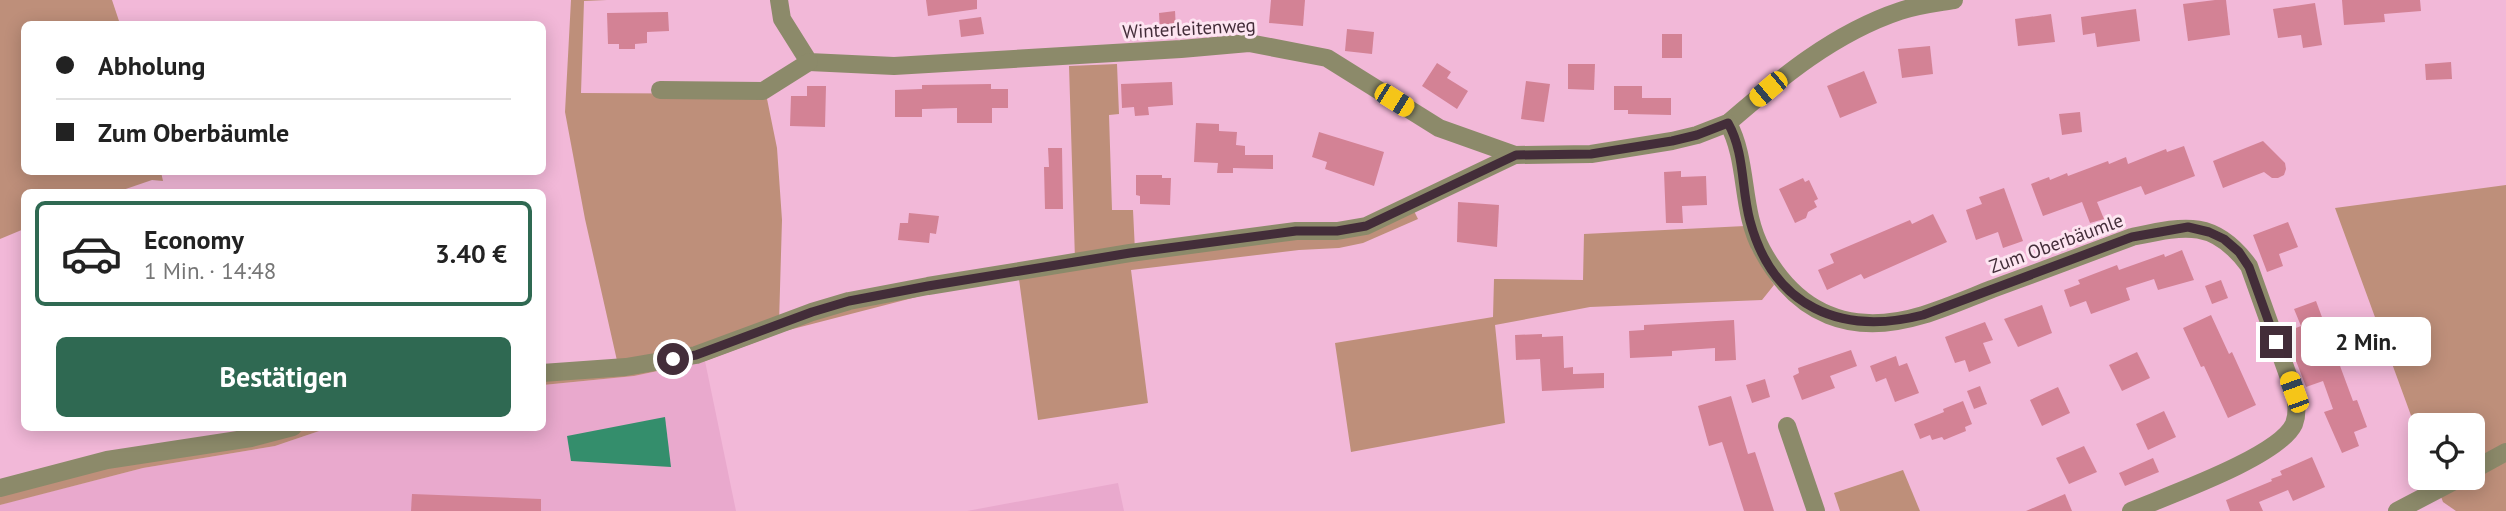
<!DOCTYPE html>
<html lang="de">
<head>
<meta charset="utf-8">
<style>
  :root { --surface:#fff; --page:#f2f2f2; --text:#222; --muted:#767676; --line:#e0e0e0; --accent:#2f6952 }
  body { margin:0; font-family:"PT Sans",sans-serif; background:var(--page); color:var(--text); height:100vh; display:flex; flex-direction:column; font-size:26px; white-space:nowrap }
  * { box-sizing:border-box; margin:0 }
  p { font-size:23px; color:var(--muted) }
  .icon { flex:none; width:38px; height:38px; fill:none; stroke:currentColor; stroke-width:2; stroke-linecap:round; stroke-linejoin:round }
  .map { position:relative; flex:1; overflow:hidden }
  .details { position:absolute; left:21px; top:189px; width:525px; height:242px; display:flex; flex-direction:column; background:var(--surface); border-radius:10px; box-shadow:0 4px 18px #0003 }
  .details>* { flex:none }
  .banner { position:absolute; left:21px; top:21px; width:525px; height:154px; border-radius:10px; box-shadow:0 4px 18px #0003; display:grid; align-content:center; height:154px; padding:0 35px; background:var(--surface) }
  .buttons { position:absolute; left:2408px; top:413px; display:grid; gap:14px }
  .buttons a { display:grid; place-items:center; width:77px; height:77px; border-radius:10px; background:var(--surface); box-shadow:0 4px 18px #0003; font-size:35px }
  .end { position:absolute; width:32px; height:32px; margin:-16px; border:9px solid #432d39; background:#fff; box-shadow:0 0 0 4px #fff }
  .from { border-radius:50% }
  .bubble { position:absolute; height:49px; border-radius:10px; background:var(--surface); box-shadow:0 4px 18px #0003; font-size:23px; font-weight:800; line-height:49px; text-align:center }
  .car { position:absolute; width:21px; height:42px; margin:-21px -10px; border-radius:9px; box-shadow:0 0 5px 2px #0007; background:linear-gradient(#f5c518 24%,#345 0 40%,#f5c518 0 76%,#345 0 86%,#f5c518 0) }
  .banner b { display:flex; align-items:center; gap:24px; height:66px; font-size:26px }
  .banner b+b { border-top:2px solid var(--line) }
  .banner i { width:18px; height:18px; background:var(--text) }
  ul { padding:12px 0 0; list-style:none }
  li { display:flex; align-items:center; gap:21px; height:105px; margin:0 14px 10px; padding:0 21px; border:4px solid var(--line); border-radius:10px }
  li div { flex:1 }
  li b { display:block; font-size:26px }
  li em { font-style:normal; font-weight:800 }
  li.current { border-color:var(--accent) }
  li>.icon { width:63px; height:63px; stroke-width:1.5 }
  .button { display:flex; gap:14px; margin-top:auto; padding:14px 35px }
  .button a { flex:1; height:80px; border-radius:10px; background:var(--accent); color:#fff; font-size:28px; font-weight:800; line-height:80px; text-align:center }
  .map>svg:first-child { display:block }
</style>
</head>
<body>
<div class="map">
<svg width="2506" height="511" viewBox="0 0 2506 511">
  <rect width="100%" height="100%" fill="#f2b8d8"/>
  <g fill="#e9a9cd">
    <polygon points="705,361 736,511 0,511 0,505 10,502 143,468 275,446 331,427 542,427 543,385 634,376"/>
    <polygon points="1118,483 1124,511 967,511"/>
  </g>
  <g fill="#be8f7a">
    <polygon points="0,0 112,0 120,24 24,24 24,172 161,172 163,181 152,180 117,192 24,192 24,229 0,239"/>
    <polygon points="571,0 607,0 584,1 581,93 766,94 777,148 782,220 779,323 696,353 618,365 585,219 565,112"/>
    <polygon points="1117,64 1119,114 1109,115 1112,210 1133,210 1135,251 1075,260 1069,66"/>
    <polygon points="2506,185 2506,511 2456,511 2443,502 2434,478 2473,478 2473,425 2420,425 2420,440 2335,208"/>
    <polygon points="1414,211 1418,219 1363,243 1339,248 1299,250 1131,270 1148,403 1038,420 1018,272"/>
    <polygon points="1745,226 1752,250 1774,285 1762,300 1590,307 1495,325 1505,423 1351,452 1335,343 1493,317 1494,279 1583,280 1584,234"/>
    <polygon points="928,294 785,331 705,361 634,376 543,385 542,375 627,369 813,313"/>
    <polygon points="300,427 331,427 275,446 143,468 0,505 0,491"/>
    <polygon points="1903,470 1920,511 1840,511 1834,493"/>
  </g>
  <polygon fill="#348e6c" points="665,417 671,467 571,461 567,436"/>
  <g fill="#d38295">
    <polygon points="926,0 977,0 977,9 928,16"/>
    <polygon points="1271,0 1305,0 1303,26 1269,23"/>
    <polygon points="2215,0 2226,0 2230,35 2188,41 2183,4"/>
    <polygon points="2342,0 2420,0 2421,11 2384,14 2385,22 2344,25"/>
    <polygon points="2315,3 2322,45 2303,48 2301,35 2278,38 2273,9"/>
    <polygon points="2136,9 2140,41 2097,47 2095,33 2083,35 2081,17"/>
    <polygon points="1175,11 1176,29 1160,31 1159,13"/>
    <polygon points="668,12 669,31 647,32 647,43 635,44 635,49 619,49 619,44 608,44 607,13"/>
    <polygon points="2051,14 2055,42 2018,46 2015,19"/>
    <polygon points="981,17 984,34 961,37 959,20"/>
    <polygon points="1347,29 1374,32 1372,54 1345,51"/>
    <rect x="1662" y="34" width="20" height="24"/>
    <polygon points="1930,46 1933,74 1902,78 1898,49"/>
    <polygon points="2451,62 2452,79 2426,80 2425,64"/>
    <polygon points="1437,63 1451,72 1447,78 1468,91 1457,109 1422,86"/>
    <polygon points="1568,64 1595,64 1594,90 1568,89"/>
    <polygon points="1864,71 1877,103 1840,118 1827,86"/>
    <polygon points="1526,81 1550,84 1544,122 1521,119"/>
    <polygon points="1172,82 1173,105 1148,107 1149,115 1135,116 1134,107 1122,108 1121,84"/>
    <polygon points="991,84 991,89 1008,89 1008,108 992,108 992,123 957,123 957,108 922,109 922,117 895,117 895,90 922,89 922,85"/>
    <polygon points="807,86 826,86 825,127 790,126 791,96 807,96"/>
    <polygon points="1614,86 1642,86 1642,98 1671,98 1671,115 1628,114 1628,110 1614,110"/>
    <polygon points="2080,112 2082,132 2062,135 2059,114"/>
    <polygon points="1196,123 1219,124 1219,131 1237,132 1236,145 1245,146 1245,155 1273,155 1273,169 1233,168 1233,173 1217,173 1218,163 1194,162"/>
    <polygon points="1319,132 1384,152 1374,186 1325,169 1327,162 1312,157"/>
    <polygon points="2263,141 2285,163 2286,169 2284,175 2278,178 2272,178 2264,172 2223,188 2213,161"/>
    <polygon points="2184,146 2195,176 2145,195 2141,186 2097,202 2104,219 2090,223 2082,202 2043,216 2031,184 2049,177 2050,180 2067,173 2068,176 2108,161 2109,164 2126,157 2128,164 2166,149 2167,152"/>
    <polygon points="1048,148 1062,148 1063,209 1045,209 1044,167 1049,167"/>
    <polygon points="1681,171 1681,177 1706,176 1707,205 1682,206 1683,223 1666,223 1664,172"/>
    <polygon points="1136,175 1162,175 1162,178 1171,178 1170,205 1140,204 1140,196 1136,195"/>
    <polygon points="1803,178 1805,182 1809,180 1818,199 1814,201 1817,207 1808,212 1806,218 1795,223 1779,189"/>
    <polygon points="2004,188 2023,241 2003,248 1998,232 1976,240 1966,210 1982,204 1979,197"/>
    <polygon points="1458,202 1499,205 1497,247 1457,242"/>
    <polygon points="909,213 939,216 936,234 930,233 929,243 898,240 900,223 908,223"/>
    <polygon points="1933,214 1947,242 1864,279 1861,274 1827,290 1818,270 1834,263 1830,254 1910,220 1912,224"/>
    <polygon points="2288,222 2298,247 2279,254 2283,266 2267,272 2253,235"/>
    <polygon points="2182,250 2194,280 2158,290 2154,279 2126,288 2130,300 2091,314 2086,301 2070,307 2064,290 2080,284 2078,280 2117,265 2119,270 2164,254 2165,257"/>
    <polygon points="2221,280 2228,298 2212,304 2205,286"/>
    <polygon points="2316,301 2353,401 2357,400 2367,427 2354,432 2359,446 2342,453 2324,412 2333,409 2323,381 2306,387 2285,332 2301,326 2294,309"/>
    <polygon points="2042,305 2052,333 2018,347 2004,319"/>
    <polygon points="2211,315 2229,354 2232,352 2256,405 2228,418 2204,366 2201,367 2183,328"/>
    <polygon points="1734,320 1736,360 1715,361 1715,348 1672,351 1672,356 1630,358 1629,331 1644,330 1644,325"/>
    <polygon points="1985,322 1993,340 1983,343 1991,363 1969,372 1965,360 1955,363 1945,337"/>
    <polygon points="1542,334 1542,337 1563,336 1564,368 1573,367 1573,374 1604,373 1604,388 1542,391 1540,359 1516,360 1515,335"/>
    <polygon points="1851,350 1857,366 1830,376 1835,388 1802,400 1793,376 1799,373 1798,368"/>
    <polygon points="2137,352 2150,378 2122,391 2109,365"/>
    <polygon points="1896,356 1899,366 1907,363 1919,393 1895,402 1886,378 1876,382 1870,366"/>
    <polygon points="1765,379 1770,397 1752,403 1746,385"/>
    <polygon points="1980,386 1987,404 1974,409 1967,391"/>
    <polygon points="2058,387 2070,413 2042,426 2030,400"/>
    <polygon points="1731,396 1748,454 1755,452 1774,511 1744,511 1722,442 1709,446 1698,406"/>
    <polygon points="1963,401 1972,424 1965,427 1966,431 1944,440 1942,437 1932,440 1930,435 1920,439 1914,424 1944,412 1943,409"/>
    <polygon points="2164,411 2176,437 2148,450 2136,424"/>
    <polygon points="2084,446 2097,472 2069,484 2056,458"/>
    <polygon points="2312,457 2325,487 2293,501 2288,490 2259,502 2263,511 2230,511 2226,500 2272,481 2271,479 2282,475 2280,471"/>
    <polygon points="2153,458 2159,472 2125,486 2119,473"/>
    <polygon points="412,494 541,499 541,511 411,511"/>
    <polygon points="2065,494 2072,511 2026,511"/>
  </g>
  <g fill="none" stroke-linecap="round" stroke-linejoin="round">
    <g stroke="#8c8a6a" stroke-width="18">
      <path d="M779 0 782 19 809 62 894 66 1181 49 1249 43 1327 58 1439 128 1515 155 1591 154 1672 141 1697 135 1728 123C1780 78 1834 33 1900 11 1917 5 1936 3 1954 0"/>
      <polyline points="660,90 763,91 809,62"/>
      <path d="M1728 123C1749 162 1740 210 1762 250 1797 315 1851 337 1923 315 1946 308 1969 298 1992 289 2039 272 2086 254 2132 237 2184 226 2214 218 2249 266L2294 392C2297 403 2298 413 2294 424 2279 457 2166 496 2131 511"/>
      <polyline points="542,373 626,367 696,355 812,312 849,301 928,286 1130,253 1296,231 1337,231 1366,226 1515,155"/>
      <polyline points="1787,426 1816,511"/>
      <polyline points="2473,470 2506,452"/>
      <polyline points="0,488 107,460 251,438 293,427"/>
      <polyline points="2397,511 2460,478"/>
    </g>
  </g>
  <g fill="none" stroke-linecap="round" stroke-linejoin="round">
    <path stroke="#432d39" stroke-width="9" d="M673 359 696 355 812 312 849 301 928 286 1130 253 1296 231H1337L1366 226 1516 155 1591 154 1672 141 1697 135 1728 123C1745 153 1741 188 1750 221 1773 307 1841 336 1923 315L2132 237 2188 227 2209 232 2224 239 2239 252 2249 267 2276 342"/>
  </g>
  <g text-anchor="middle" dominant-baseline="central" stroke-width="6" stroke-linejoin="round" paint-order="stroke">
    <g font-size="19" fill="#432d39" stroke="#fde5f1">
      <text transform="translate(1189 28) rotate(-3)">Winterleitenweg</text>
      <text transform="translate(2056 243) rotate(-20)">Zum Oberbäumle</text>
    </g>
  </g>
</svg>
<div class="buttons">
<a><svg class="icon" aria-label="locate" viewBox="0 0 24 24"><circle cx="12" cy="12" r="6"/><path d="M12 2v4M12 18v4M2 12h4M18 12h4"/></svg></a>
</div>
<i class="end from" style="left:673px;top:359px"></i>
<i class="end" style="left:2276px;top:342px"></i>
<div class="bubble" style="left:2301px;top:317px;width:130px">2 Min.</div>
<i class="car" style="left:1768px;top:89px;rotate:230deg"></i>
<i class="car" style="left:1394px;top:100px;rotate:122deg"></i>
<i class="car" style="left:2294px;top:392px;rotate:340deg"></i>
<div class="banner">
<b><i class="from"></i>Abholung</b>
<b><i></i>Zum Oberbäumle</b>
</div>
<section class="details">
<ul>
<li class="current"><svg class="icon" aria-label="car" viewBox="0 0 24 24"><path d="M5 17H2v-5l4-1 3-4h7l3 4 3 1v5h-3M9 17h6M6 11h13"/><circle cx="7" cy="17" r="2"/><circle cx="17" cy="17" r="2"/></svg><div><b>Economy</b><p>1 Min. · 14:48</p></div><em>3.40 €</em></li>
</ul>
<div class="button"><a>Bestätigen</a></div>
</section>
</div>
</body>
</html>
